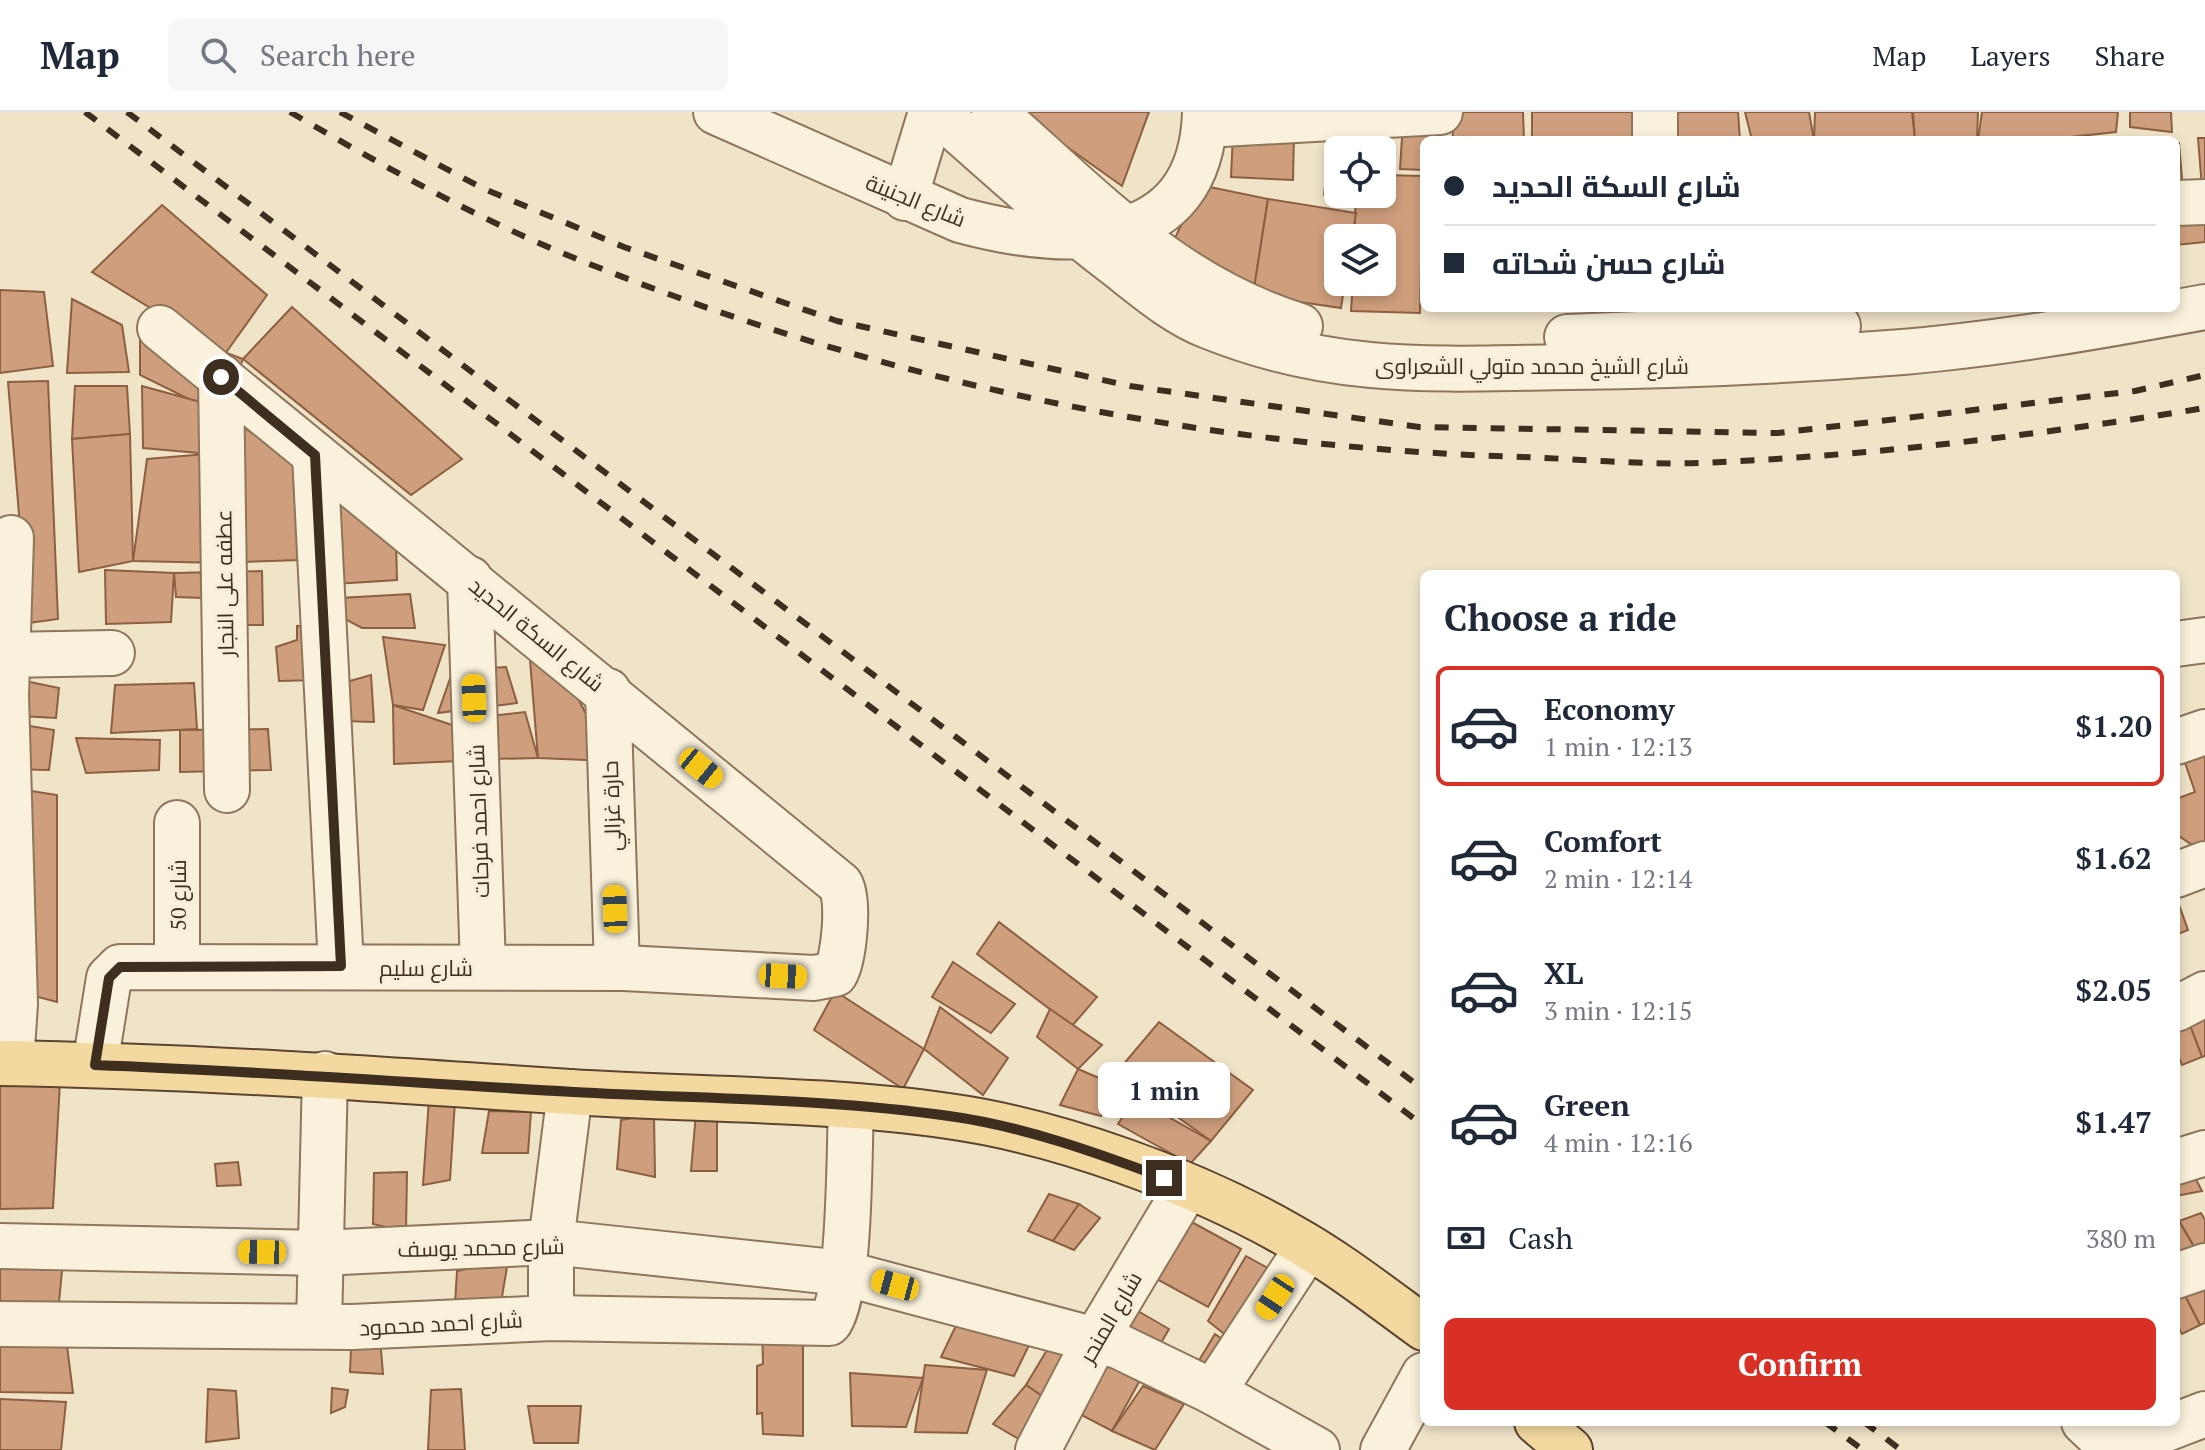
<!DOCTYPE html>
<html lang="en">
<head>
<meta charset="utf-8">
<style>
  :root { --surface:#fff; --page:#f6f6f7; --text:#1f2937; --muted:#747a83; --line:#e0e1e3; --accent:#d93025 }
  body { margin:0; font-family:"PT Serif",Cairo,serif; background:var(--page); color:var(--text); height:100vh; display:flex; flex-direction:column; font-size:30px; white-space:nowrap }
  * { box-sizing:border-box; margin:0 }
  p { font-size:26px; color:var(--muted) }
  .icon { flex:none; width:44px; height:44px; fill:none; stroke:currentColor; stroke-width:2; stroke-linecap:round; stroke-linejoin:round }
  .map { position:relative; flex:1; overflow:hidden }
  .details { position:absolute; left:1420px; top:458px; width:760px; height:856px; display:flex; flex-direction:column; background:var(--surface); border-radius:12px; box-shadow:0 4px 12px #0003 }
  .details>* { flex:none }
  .top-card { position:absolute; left:1420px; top:24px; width:760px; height:176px; border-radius:12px; box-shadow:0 4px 12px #0003; display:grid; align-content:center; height:176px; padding:0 24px; background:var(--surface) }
  .tools { position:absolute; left:1324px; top:24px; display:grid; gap:16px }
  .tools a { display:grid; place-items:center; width:72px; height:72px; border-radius:12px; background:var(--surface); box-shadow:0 4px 12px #0003; font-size:40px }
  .end { position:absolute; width:36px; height:36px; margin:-18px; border:10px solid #3d2e20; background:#fff; box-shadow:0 0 0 4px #fff }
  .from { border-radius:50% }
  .bubble { position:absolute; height:56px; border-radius:12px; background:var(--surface); box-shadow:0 4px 12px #0003; font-size:26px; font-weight:700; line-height:56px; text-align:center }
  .car { position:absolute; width:24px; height:48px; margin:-24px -12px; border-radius:10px; box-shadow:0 0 6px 2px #0007; background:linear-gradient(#f5c518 24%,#345 0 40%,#f5c518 0 76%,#345 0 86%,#f5c518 0) }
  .top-card b { display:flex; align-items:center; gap:28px; height:76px; font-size:30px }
  .top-card b+b { border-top:2px solid var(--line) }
  .top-card i { width:20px; height:20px; background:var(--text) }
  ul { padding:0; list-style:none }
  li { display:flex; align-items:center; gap:24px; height:120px; margin:0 16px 12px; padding:0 8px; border:4px solid transparent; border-radius:12px }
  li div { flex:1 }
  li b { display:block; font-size:30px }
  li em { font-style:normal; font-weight:700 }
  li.current { border-color:var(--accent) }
  li>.icon { width:72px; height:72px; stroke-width:1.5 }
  h2 { padding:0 24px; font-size:36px; line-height:96px }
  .pay { display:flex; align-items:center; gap:20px; height:88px; padding:0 24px; font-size:30px }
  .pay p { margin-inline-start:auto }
  .action { display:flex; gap:16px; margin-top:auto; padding:16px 24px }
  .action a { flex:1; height:92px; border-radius:12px; background:var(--accent); color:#fff; font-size:32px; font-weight:700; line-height:92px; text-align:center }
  header { display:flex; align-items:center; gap:48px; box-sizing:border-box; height:112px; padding:0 40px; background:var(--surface); border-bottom:2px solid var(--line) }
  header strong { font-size:38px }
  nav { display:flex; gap:44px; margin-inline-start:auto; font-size:28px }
  .search { width:560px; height:72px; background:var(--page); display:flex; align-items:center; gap:20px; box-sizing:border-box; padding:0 28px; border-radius:12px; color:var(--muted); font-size:30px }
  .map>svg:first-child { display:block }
</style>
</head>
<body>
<header>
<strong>Map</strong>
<div class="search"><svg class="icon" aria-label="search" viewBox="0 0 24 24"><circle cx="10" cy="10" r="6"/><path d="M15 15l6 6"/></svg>Search here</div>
<nav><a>Map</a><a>Layers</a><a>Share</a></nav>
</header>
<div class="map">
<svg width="2205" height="1338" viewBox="0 0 2205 1338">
  <rect width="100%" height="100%" fill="#f0e4c8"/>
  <g fill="#cf9f7d" stroke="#8d5f41" stroke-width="2">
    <polygon points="1018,0 1149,0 1122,74"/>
    <polygon points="1452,0 1523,0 1524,28 1453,28"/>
    <polygon points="1532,0 1637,0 1639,28 1532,28"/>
    <polygon points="1677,0 1738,0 1740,28 1678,28"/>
    <polygon points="1745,0 1809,0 1814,28 1752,28"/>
    <polygon points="1815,0 1912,0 1915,28 1814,28"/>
    <polygon points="1913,0 1978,0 1977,28 1915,28"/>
    <polygon points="1982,0 2118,0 2116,20 2043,28 1978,28"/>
    <polygon points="2130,0 2171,0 2172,20 2130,15"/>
    <polygon points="1373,10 1384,35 1343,33 1343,38 1338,38 1338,82 1341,83 1324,83 1332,12"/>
    <polygon points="1403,10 1434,12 1433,28 1424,28 1424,58 1400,57"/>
    <polygon points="1233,21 1294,23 1293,68 1231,65"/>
    <polygon points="2198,26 2205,26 2205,76 2202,76"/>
    <polygon points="2176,31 2179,31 2183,79 2176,79"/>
    <polygon points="1382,63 1423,64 1420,201 1351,199 1353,170 1382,170 1382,126 1354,126 1356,82 1382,82"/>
    <polygon points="1200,73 1268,87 1253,183 1167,143"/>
    <polygon points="1268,87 1356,101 1352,126 1338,126 1338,170 1345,170 1341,196 1253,183"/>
    <polygon points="162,93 267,183 225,242 92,160"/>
    <polygon points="2205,93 2205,130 2176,133 2176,95"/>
    <polygon points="0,178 44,180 53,254 0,261"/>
    <polygon points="72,187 122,213 129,260 67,261"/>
    <polygon points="292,195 462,347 411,383 243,247"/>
    <polygon points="140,208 243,247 221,303 140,263"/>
    <polygon points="48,269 58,507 28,511 8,270"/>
    <polygon points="75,274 127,274 130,322 72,327"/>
    <polygon points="142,274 237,300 232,344 143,336"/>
    <polygon points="244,316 296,347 301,448 242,450"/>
    <polygon points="130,322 133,449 79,460 72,327"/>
    <polygon points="206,342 223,451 133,449 147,347"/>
    <polygon points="328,375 396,431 397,468 335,472"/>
    <polygon points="105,458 174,461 171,510 106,512"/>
    <polygon points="262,459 263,513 203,513 203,486 176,485 174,461"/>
    <polygon points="410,482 415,516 362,516 341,505 340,486"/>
    <polygon points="343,513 319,568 279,569 276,535 297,528 297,514"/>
    <polygon points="383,525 445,533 423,598 393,593"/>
    <polygon points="529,536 565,561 610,649 538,646"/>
    <polygon points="506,555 517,591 438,601 453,558"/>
    <polygon points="371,563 374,610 311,608 307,581"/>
    <polygon points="25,569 59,576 56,606 20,604"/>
    <polygon points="194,571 197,617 111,621 115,573"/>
    <polygon points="393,593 458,615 458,649 394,652"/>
    <polygon points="525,600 538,646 492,647 491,604"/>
    <polygon points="0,609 54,618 49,658 0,657"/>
    <polygon points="268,617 271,658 180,660 180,618"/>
    <polygon points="76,626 160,628 159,658 86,661"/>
    <polygon points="2181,639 2205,642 2205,737 2201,739 2176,722 2176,687 2195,680"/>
    <polygon points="0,674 57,683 57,890 0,875"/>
    <polygon points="2177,787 2188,818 2176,823 2176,788"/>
    <polygon points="999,810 1097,885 1072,914 977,842"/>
    <polygon points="953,850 1015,892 991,921 932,885"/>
    <polygon points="835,879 924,937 903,977 814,918"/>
    <polygon points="940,895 1008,946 983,983 924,937"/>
    <polygon points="1050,897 1102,933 1078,957 1037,925"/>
    <polygon points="2205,901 2205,944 2202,945 2188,908"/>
    <polygon points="2188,908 2202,945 2182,953 2176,937 2176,912"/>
    <polygon points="1159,910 1253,978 1211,1029 1116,961"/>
    <polygon points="1078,957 1118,974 1101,1004 1060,993"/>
    <polygon points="0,964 60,970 53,1096 0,1097"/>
    <polygon points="1135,986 1211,1029 1190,1052 1118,1012"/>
    <polygon points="429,987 455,989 450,1068 423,1073"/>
    <polygon points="489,999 531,1000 528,1041 482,1041"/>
    <polygon points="696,1001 717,1001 717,1059 691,1059"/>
    <polygon points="654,1002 655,1065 617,1057 621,1008"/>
    <polygon points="238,1050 241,1073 217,1074 215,1052"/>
    <polygon points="2190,1056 2202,1079 2176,1084 2176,1058"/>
    <polygon points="407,1060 406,1120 373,1112 374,1061"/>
    <polygon points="1049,1082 1079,1092 1053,1129 1028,1119"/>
    <polygon points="1079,1092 1100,1106 1074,1138 1053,1129"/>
    <polygon points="2201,1101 2205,1108 2205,1144 2200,1145 2179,1109"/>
    <polygon points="1177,1102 1241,1137 1208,1195 1144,1160"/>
    <polygon points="2179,1109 2200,1145 2176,1160 2176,1111"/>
    <polygon points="0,1144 63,1148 58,1201 0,1202"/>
    <polygon points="1246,1144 1282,1164 1242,1236 1208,1209"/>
    <polygon points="508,1149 501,1191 455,1192 457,1159"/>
    <polygon points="2178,1170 2205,1177 2205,1211 2200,1213"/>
    <polygon points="2178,1170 2200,1213 2182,1222 2176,1211"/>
    <polygon points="1124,1191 1169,1217 1154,1243 1111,1214"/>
    <polygon points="961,1203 1034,1223 1014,1264 941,1245"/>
    <polygon points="352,1215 380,1226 383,1262 350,1260"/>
    <polygon points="762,1215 803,1217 803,1324 763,1322 762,1301 757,1302 757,1254 763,1252"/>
    <polygon points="0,1221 66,1226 73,1281 0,1280"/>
    <polygon points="1215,1222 1235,1236 1192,1260"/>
    <polygon points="1056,1223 1086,1236 1055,1293 1026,1273"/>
    <polygon points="1096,1244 1139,1270 1112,1319 1070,1297"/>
    <polygon points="925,1253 987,1258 967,1321 915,1320"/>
    <polygon points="850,1261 923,1266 906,1315 852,1314"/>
    <polygon points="1026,1273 1055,1293 1027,1332 993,1312"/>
    <polygon points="1143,1274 1184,1292 1155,1338 1112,1319"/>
    <polygon points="332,1276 348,1278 345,1295 331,1301"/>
    <polygon points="208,1277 236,1279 239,1326 206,1330"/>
    <polygon points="461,1277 465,1338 428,1338 431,1278"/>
    <polygon points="0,1287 66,1290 61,1338 0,1338"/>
    <polygon points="528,1294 581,1294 578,1331 534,1331"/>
  </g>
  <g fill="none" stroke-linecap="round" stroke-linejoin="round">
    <defs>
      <g id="minor">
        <path d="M716 0 960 108C1064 136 1201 144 1205 0"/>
        <path d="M937 0C996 52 1055 106 1118 154 1146 176 1175 201 1208 214 1334 265 1438 257 1570 255 1676 254 1783 249 1889 241 1995 233 2101 214 2205 195"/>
        <path d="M994 0C1091 85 1173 175 1300 214"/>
        <polyline points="1655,0 1655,28"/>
        <polyline points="1205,13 1440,0"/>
        <polyline points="905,86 931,0"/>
        <polyline points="2176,91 2205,90"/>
        <polyline points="1567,225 1838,214"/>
        <polyline points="221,265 227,678"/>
        <polyline points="315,343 341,854"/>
        <polyline points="470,467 483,855"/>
        <polyline points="2176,532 2205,528"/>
        <polyline points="6,543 112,541"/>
        <polyline points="608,579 617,856"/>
        <polyline points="2176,630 2205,620"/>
        <polyline points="177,711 177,855"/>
        <polyline points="2176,763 2205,752"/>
        <polyline points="2176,897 2205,882"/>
        <polyline points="11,951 15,892 6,584 11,426"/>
        <path d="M95 953 109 866 120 855 624 856 814 866 835 862C844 848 850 786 840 772L160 216"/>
        <polyline points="2176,1050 2205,1041"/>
        <polyline points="0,1134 320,1141 551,1130 843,1161 1118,1234 1213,1280 1317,1338"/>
        <polyline points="2176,1164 2205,1154"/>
        <polyline points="551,1206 551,1130 570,980"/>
        <path d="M0 1212 352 1215 551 1206 829 1211C851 1183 849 1037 851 994"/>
        <polyline points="319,1214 325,962"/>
        <polyline points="1213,1280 1308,1135"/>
        <polyline points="2084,1310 2114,1338"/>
        <polyline points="2114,1337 2205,1302"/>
        <polyline points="1038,1338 1096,1227 1187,1075"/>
        <polyline points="1383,1338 1424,1263"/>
      </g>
      <g id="major">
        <path d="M0 951C191 954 380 967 570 980 696 988 823 986 948 1004 1057 1019 1194 1069 1290 1124 1337 1150 1380 1184 1424 1216"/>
        <polyline points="1537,1310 1570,1338"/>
      </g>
    </defs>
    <use href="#minor" stroke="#8d765c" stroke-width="48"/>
    <use href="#major" stroke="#5b4430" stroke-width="48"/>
    <use href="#minor" stroke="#faf1dc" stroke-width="44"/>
    <use href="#major" stroke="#f3d9a0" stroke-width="44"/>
    <g stroke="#3d2e20" stroke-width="6" stroke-dasharray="14 14" stroke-linecap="butt">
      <polyline points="85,0 1424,1014"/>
      <polyline points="127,0 1424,978"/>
      <path d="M290 0C385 55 481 109 582 149 884 270 1197 335 1522 345 1581 347 1642 353 1701 351 1870 344 2038 323 2205 296"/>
      <polyline points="340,0 482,76 624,135 837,209 1130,274 1419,315 1778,321 2135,279 2205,263"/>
      <polyline points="1825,1310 1863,1338"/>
      <polyline points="1864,1310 1901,1338"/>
    </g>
  </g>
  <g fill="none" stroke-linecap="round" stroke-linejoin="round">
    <path stroke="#3d2e20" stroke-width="10" d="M221 265 315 343 341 854 120 855 109 866 95 953C255 959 414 971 574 980 698 987 825 986 949 1004 1022 1014 1095 1040 1164 1066"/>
  </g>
  <g text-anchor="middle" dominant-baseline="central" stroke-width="6" stroke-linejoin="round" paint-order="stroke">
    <g font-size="22" fill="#3d2e20" stroke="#f7eed8">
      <text transform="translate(916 88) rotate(22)">شارع الجنينة</text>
      <text x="1532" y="253">شارع الشيخ محمد متولي الشعراوى</text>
      <text transform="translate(224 471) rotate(-91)">عطفه على النجار</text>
      <text transform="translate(537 522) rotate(39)">شارع السكة الحديد</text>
      <text transform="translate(611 694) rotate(-92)">حارة غزالي</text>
      <text transform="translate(478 709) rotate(-92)">شارع احمد فرحات</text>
      <text transform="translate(177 783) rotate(-90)">شارع 50</text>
      <text x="426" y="855">شارع سليم</text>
      <text transform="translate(481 1135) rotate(-1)">شارع محمد يوسف</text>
      <text transform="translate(1110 1205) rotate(-60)">شارع المنحر</text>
      <text transform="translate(441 1211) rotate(-3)">شارع احمد محمود</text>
    </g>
  </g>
</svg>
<div class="tools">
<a><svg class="icon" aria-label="locate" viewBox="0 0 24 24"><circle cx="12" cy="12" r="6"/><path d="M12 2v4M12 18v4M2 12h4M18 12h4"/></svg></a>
<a><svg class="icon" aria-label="layers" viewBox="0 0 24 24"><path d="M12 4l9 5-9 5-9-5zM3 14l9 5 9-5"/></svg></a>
</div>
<i class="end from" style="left:221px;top:265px"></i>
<i class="end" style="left:1164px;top:1066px"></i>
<div class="bubble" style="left:1098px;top:950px;width:132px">1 min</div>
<i class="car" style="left:474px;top:586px;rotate:358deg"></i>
<i class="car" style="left:701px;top:656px;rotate:129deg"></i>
<i class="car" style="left:615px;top:797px;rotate:358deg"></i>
<i class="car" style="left:783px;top:864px;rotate:93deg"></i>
<i class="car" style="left:262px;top:1140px;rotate:271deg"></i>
<i class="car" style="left:895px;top:1173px;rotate:285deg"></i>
<i class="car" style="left:1275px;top:1185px;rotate:213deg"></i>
<div class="top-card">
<b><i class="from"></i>شارع السكة الحديد</b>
<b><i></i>شارع حسن شحاته</b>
</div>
<section class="details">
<h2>Choose a ride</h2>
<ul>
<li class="current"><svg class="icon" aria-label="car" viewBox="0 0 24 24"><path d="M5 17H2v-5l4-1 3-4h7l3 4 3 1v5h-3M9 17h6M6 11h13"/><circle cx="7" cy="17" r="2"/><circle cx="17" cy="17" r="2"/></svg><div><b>Economy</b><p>1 min · 12:13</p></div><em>$1.20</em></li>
<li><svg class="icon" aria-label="car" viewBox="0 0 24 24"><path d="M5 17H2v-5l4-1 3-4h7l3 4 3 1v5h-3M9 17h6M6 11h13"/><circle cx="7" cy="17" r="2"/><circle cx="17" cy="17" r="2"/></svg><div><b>Comfort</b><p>2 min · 12:14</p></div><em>$1.62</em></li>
<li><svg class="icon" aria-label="car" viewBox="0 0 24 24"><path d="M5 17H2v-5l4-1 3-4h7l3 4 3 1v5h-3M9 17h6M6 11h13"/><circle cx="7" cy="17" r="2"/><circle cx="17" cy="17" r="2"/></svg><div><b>XL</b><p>3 min · 12:15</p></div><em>$2.05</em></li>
<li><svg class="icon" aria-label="car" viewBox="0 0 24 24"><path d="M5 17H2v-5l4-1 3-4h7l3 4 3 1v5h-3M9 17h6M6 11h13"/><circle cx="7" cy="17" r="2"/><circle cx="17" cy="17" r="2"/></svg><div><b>Green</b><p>4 min · 12:16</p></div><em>$1.47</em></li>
</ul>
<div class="pay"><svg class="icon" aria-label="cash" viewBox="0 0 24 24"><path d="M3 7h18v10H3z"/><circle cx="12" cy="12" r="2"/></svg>Cash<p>380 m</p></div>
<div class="action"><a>Confirm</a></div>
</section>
</div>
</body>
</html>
